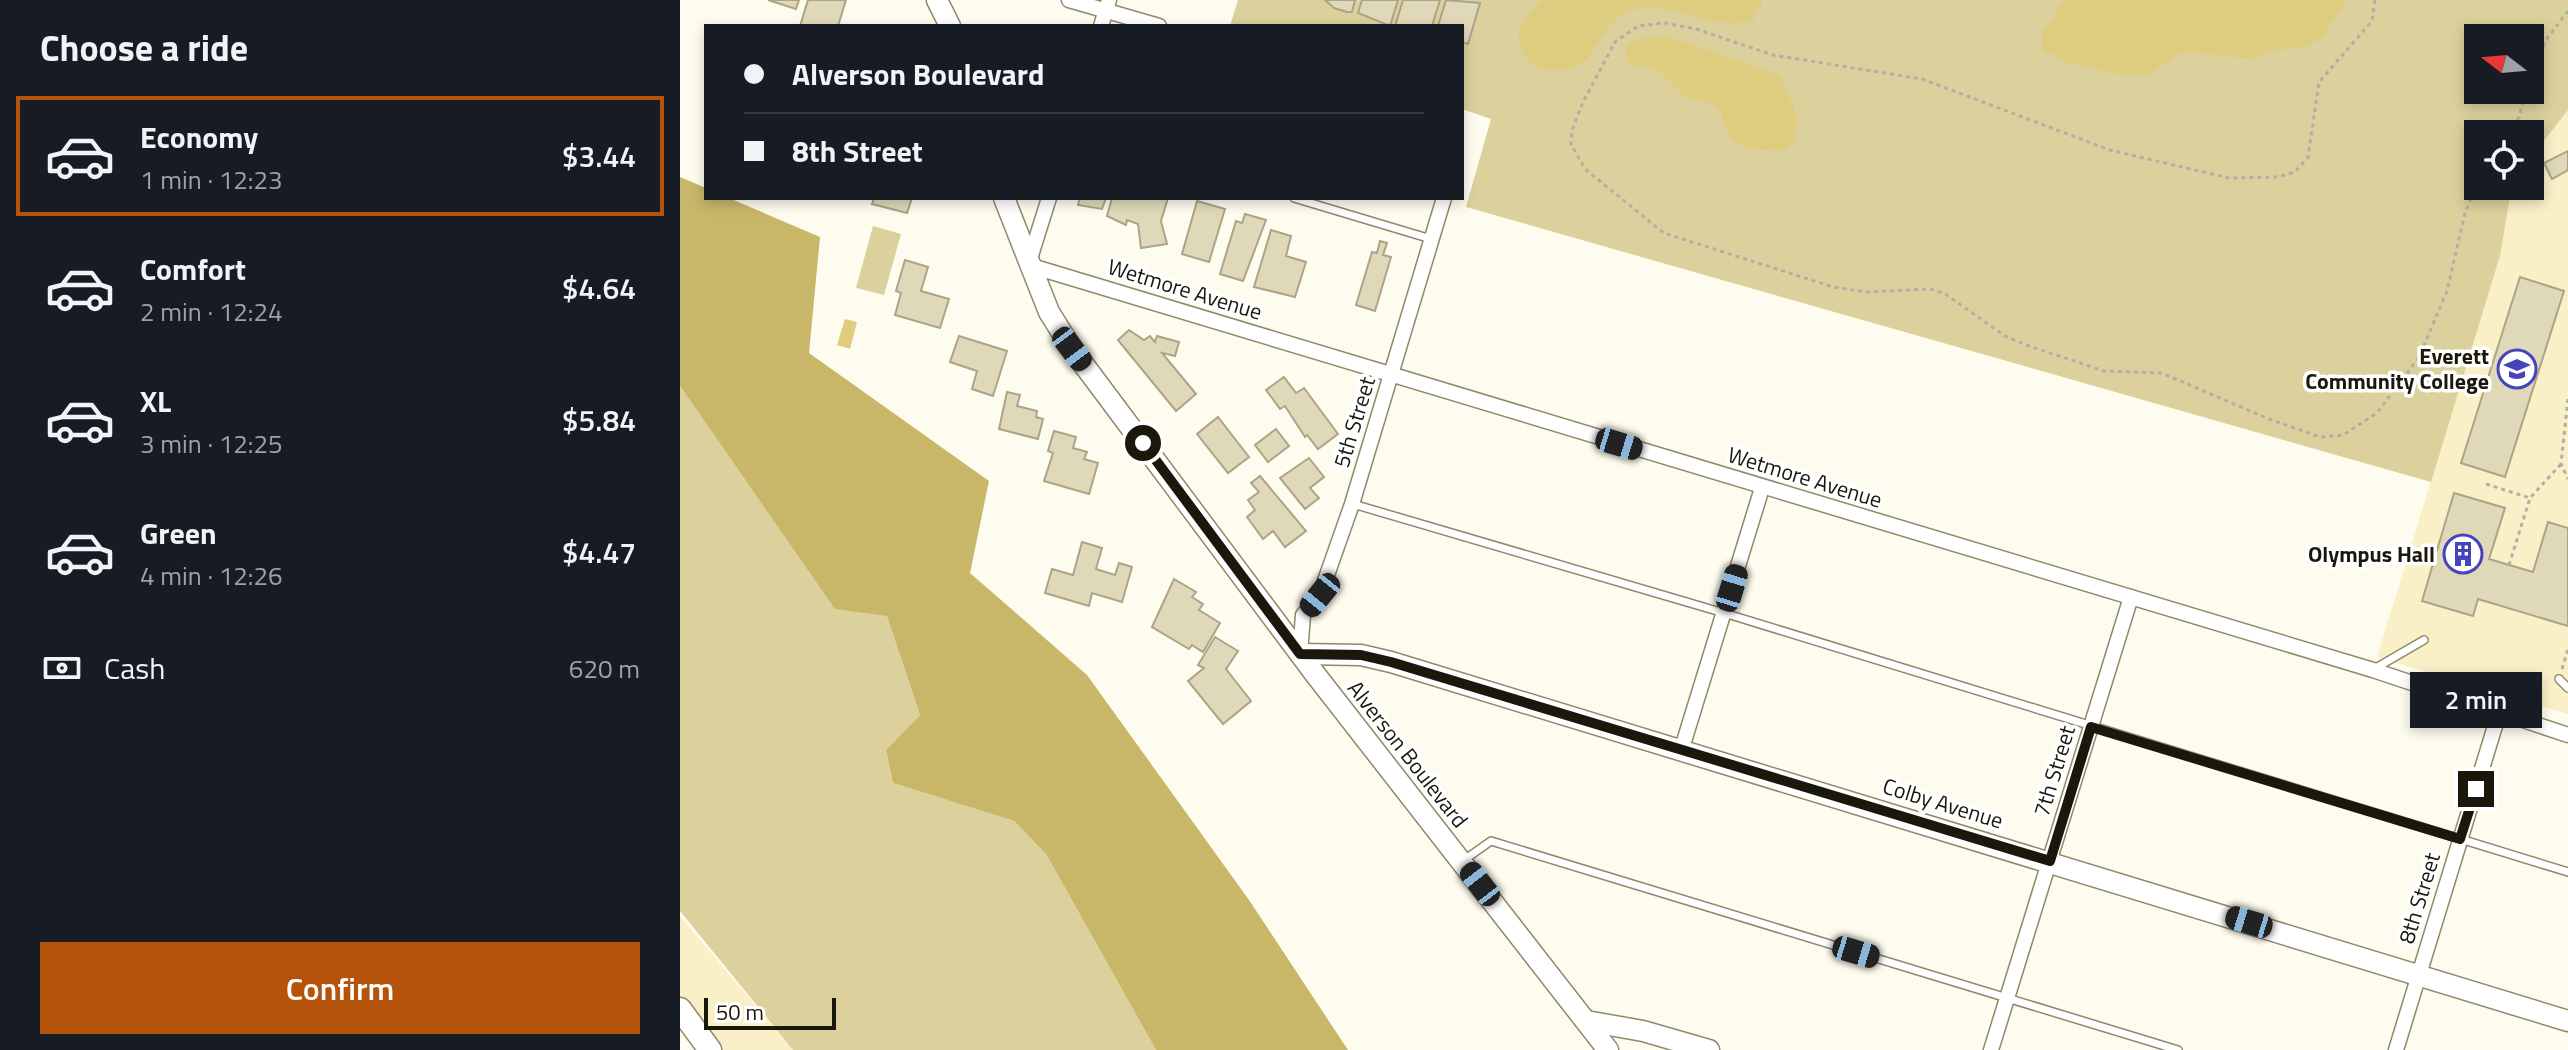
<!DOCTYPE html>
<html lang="en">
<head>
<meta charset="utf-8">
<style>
  :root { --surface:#171b24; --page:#20242c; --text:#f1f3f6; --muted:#9ea1a6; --line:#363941; --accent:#b45309 }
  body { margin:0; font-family:"Titillium Web",sans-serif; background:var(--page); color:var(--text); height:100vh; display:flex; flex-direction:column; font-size:30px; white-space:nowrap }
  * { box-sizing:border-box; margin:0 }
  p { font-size:26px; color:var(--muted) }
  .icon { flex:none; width:44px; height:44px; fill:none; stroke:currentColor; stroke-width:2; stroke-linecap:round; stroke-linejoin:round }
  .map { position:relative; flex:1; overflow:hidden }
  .sheet { display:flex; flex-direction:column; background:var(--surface); width:680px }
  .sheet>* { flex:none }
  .guide { position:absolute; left:24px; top:24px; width:760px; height:176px; border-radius:0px; box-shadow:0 4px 12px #0003; display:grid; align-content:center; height:176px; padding:0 40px; background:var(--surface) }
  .needle { width:52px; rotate:286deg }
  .buttons { position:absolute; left:1784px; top:24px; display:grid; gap:16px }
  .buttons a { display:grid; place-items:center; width:80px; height:80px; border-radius:0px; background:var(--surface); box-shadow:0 4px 12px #0003; font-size:40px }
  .scale { position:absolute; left:24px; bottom:20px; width:132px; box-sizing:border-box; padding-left:8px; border:4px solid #1a180c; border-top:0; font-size:22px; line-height:28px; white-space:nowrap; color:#1a180c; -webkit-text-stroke:6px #fff; paint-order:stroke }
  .end { position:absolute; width:36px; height:36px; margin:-18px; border:10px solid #1a180c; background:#fff; box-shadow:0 0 0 4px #fff }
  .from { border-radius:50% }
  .bubble { position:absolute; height:56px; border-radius:0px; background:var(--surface); box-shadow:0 4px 12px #0003; font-size:26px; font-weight:600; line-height:56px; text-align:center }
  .car { position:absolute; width:24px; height:48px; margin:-24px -12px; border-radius:10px; box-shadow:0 0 6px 2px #0007; background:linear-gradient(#222 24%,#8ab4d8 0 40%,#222 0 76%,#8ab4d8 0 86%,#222 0) }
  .guide b { display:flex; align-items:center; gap:28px; height:76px; font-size:30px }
  .guide b+b { border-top:2px solid var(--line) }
  .guide i { width:20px; height:20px; background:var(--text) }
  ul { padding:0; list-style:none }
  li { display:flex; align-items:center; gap:24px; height:120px; margin:0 16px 12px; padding:0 24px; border:4px solid transparent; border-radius:0px }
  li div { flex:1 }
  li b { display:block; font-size:30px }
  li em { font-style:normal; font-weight:600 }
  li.on { border-color:var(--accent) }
  li>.icon { width:72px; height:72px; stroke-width:1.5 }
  h2 { padding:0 40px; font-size:36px; line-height:96px }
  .pay { display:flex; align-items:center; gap:20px; height:88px; padding:0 40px; font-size:30px }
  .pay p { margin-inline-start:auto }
  .action { display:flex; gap:16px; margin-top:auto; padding:16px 40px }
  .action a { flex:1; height:92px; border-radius:0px; background:var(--accent); color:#fff; font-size:32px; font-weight:600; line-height:92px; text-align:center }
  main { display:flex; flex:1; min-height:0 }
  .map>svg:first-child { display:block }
</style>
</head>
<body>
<main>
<section class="sheet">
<h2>Choose a ride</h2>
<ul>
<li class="on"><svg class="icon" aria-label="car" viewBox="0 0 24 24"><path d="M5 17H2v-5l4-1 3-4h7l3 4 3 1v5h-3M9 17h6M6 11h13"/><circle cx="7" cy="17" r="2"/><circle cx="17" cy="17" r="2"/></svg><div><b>Economy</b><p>1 min · 12:23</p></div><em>$3.44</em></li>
<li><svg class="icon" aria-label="car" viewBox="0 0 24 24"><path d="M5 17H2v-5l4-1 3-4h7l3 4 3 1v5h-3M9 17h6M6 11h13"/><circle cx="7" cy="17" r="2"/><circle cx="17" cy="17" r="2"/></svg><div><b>Comfort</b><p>2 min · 12:24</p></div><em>$4.64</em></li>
<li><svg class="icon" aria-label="car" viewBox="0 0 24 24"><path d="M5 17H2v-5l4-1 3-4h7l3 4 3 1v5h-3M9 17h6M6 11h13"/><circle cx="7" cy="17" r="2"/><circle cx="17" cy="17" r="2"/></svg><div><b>XL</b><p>3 min · 12:25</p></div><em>$5.84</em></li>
<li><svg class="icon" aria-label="car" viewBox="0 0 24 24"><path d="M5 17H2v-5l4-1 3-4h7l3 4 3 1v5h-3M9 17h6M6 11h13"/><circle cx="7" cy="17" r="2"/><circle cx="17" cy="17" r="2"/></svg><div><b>Green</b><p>4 min · 12:26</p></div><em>$4.47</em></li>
</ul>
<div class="pay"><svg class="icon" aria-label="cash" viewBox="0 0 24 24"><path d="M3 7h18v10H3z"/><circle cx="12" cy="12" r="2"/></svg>Cash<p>620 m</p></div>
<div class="action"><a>Confirm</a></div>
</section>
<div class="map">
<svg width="1888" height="1050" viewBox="0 0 1888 1050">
  <rect width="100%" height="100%" fill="#fefcef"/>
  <g fill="#f9f0c8">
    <polygon points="1888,110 1888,714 1697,657 1820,256 1832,186 1850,186 1850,159"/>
    <polygon points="0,916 113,1050 25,1050 0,1021"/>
  </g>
  <g fill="#dcd19c" fill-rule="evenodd">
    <path d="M558 0H1888V110L1850 159V134H1798V186H1832L1820 256 1751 482 786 207 811 119 782 109V26H550ZM1798 38H1850V90H1798Z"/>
    <polygon points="193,226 221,234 204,295 176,288"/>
    <polygon points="0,386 155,608 207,615 240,715 206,750 213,783 334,821 366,854 476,1050 113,1050 0,911"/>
  </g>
  <polygon fill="#c8b669" points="0,177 26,188 26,198 49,198 140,237 129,353 309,481 290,573 407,675 569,900 668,1050 476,1050 366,854 334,821 213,783 206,750 240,715 207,616 155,609 0,386"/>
  <g fill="#decc7f">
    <path d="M862 0H1082V3L1073 20C1032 33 994 0 952 10 924 20 918 52 902 63 888 73 863 74 850 62 842 54 838 45 839 34 841 18 850 12 862 0Z"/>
    <polygon points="1384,0 1665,0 1665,2 1642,38 1625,47 1595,50 1571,59 1511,52 1501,54 1467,75 1444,75 1387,63 1361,49 1363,32"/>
    <path d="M983 35 1102 76C1105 101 1120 101 1116 135 1113 159 1065 151 1052 139 1044 130 1043 115 1037 105L1006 98 978 70 948 65 946 48 950 41Z"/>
    <polygon points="165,319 177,322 170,349 157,345"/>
  </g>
  <g fill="#e0d9b9" stroke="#aba486" stroke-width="2">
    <polygon points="88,0 119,0 116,9"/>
    <polygon points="128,0 166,0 158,26 120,26"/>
    <polygon points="645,0 675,0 672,12 667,12 654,8"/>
    <polygon points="682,0 718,0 710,26 678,13"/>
    <polygon points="723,0 760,0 752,26 715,26"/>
    <polygon points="766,0 800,3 788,44 782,42 782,26 758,26"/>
    <polygon points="1888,151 1888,170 1872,179 1864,163"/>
    <polygon points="194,198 232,198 227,213 192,204"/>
    <polygon points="400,198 426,198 422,209 398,205"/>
    <polygon points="432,198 488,198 481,221 487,244 461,248 458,224 447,220 446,225 427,216"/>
    <polygon points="517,201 545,209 529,262 502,254"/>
    <polygon points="565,214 586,220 563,281 540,274 556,221 562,223"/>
    <polygon points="591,230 611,236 606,256 626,262 615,297 574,287"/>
    <polygon points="700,241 707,243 703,255 711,257 695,311 676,305 692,252 697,253"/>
    <polygon points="225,260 248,267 241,291 269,299 260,328 215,315 221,293 216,291"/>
    <polygon points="1840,277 1884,291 1825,477 1781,463"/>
    <polygon points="449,330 464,340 470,336 475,342 477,336 499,342 495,356 482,353 516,394 496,411 438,340"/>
    <polygon points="279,336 327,351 313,396 292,389 297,371 270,362"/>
    <polygon points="604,377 616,393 624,388 658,434 638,449 627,435 625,437 605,406 600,409 586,390"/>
    <polygon points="327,392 340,395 337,406 357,411 356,417 363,419 358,439 319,429"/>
    <polygon points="538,417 569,457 548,473 517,434"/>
    <polygon points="596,429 609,446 588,462 575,445"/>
    <polygon points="374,431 396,437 393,448 407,452 404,459 418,463 409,494 364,481 373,453 368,451"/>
    <polygon points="629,458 644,477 630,488 639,498 625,509 600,478"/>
    <polygon points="580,476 626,531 605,547 593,531 583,539 567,517 575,510 568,500 579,492 571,483"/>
    <polygon points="1774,493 1825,508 1809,559 1853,572 1868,522 1888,528 1888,626 1798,599 1793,616 1742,601"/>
    <polygon points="402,542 422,548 416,569 435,575 439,563 452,567 442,602 412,593 409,606 365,593 372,569 393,575"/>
    <polygon points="494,579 516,592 512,597 523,604 519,610 540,623 523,652 512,645 509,649 472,627"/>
    <polygon points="535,637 558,651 546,669 571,701 543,724 508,681 524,668 518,665"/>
  </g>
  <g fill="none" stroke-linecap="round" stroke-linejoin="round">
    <defs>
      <g id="lane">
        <polyline points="614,198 751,239"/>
        <polyline points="673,504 1044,613 1888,872"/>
        <polyline points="1694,669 1744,640"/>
        <polyline points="1879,679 1888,688"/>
        <polyline points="784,860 811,841 1498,1050"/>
      </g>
      <g id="street">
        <polyline points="389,0 479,26"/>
        <polyline points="421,26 429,0"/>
        <polyline points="369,198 348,265 1693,670 1888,735"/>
        <polyline points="620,654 623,615 640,595 672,504 764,198"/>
        <polyline points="1002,748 1082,488"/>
        <polyline points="1311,1050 1451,597"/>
        <polyline points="1716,1050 1819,713"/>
      </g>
      <g id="secondary">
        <polyline points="257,0 270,26"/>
        <polyline points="324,198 369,312 392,349 635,674 928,1050"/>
        <polyline points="620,654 681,655 711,662 1888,1021"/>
        <polyline points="906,1021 963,1031 1029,1050"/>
      </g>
      <polyline id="primary" points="0,1009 30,1050"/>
    </defs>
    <use href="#lane" stroke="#8f896b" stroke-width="10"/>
    <use href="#street" stroke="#8f896b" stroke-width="17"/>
    <use href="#secondary" stroke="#8f896b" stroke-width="23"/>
    <use href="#primary" stroke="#8f896b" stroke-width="25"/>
    <g stroke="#b2b0a3" stroke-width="3" stroke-dasharray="4 4" stroke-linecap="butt">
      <polyline points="1695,0 1692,21 1639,82 1628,157 1615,172 1598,177 1549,178 1430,150 1242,79 1093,55 1016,29 985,23 958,26 935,42 903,102 892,130 891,144 905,169 984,233 1153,287 1187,292 1250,289 1264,293 1325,336 1346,345 1424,371 1482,373 1589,419 1640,437 1663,435 1697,413 1739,357 1767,291 1785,213 1798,181"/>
      <polyline points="1850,76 1866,40 1888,11"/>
      <polyline points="1829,134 1839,117 1846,90"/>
      <polyline points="1888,399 1881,464 1888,479"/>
      <polyline points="1806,484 1850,498"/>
      <polyline points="1829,565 1850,498 1881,464"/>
      <polyline points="1882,669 1888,649"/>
    </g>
    <use href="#lane" stroke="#fff" stroke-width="7"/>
    <use href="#street" stroke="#fff" stroke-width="14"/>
    <use href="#secondary" stroke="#fff" stroke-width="20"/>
    <use href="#primary" stroke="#fff" stroke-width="22"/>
  </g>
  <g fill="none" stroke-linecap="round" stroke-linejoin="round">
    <polyline stroke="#1a180c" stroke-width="10" points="463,443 620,654 681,655 711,662 1370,861 1411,727 1780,839 1796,789"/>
  </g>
  <defs>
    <symbol id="university-ring" viewBox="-11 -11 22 22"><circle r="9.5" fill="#fff" stroke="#4544ba" stroke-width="1.5"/><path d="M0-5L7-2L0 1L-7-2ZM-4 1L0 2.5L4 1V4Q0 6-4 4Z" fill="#4544ba"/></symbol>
    <symbol id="building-ring" viewBox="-11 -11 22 22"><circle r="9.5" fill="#fff" stroke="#4544ba" stroke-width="1.5"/><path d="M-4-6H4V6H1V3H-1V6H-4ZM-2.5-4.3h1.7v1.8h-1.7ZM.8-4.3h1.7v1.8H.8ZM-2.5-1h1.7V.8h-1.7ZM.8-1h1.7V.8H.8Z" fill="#4544ba"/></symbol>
  </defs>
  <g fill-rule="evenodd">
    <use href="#university-ring" x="1815" y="347" width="44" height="44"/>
    <use href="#building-ring" x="1761" y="532" width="44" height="44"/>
  </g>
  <g text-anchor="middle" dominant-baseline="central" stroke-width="7" stroke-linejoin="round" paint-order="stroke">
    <g font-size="22" fill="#1a180c" stroke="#fff">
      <text transform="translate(505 289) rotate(17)">Wetmore Avenue</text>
      <text transform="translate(674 422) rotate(-73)">5th Street</text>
      <text transform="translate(1125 477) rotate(17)">Wetmore Avenue</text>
      <text transform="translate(728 754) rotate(52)">Alverson Boulevard</text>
      <text transform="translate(1374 771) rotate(-73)">7th Street</text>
      <text transform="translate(1263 803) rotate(17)">Colby Avenue</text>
      <text transform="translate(1739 898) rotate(-73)">8th Street</text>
    </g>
    <g font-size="22" font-weight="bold" fill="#1a180c" stroke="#fff" text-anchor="end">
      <text x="1809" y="356">Everett<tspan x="1809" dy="25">Community College</tspan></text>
      <text x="1755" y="554">Olympus Hall</text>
    </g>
  </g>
</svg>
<div class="buttons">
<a><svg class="needle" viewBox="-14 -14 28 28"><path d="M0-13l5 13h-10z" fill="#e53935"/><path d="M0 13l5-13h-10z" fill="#9ea1a6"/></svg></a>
<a><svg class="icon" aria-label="locate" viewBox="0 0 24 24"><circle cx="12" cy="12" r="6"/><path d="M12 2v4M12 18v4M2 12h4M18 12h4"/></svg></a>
</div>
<div class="scale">50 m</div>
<i class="end from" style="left:463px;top:443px"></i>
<i class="end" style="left:1796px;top:789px"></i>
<div class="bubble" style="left:1730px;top:672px;width:132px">2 min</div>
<i class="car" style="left:392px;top:349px;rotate:143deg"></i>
<i class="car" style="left:939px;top:444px;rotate:107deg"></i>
<i class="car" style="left:1052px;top:588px;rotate:17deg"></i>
<i class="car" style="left:640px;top:595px;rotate:219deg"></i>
<i class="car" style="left:800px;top:884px;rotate:322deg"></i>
<i class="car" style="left:1569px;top:922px;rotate:287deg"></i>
<i class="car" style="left:1176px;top:952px;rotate:107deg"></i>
<div class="guide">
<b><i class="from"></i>Alverson Boulevard</b>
<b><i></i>8th Street</b>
</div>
</div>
</main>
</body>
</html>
